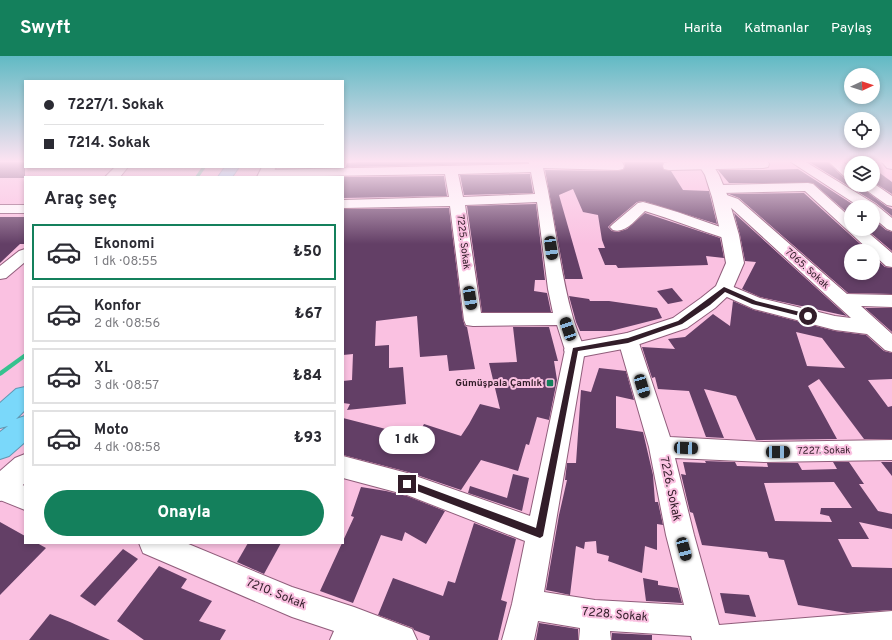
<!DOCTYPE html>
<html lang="tr">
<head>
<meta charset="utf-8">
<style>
  :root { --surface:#fff; --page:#f2f2f3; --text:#2b2b33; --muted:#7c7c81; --line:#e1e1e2; --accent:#14805c }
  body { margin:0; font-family:Overpass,sans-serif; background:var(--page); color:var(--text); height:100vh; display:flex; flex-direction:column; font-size:15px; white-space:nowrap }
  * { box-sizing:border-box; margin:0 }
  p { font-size:13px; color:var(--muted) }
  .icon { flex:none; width:22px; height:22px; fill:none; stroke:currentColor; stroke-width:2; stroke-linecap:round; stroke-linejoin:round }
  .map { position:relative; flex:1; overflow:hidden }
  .details { position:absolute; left:24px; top:120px; width:320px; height:368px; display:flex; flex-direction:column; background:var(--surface); border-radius:0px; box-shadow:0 2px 6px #0003 }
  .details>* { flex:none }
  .banner { position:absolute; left:24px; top:24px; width:320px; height:88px; border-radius:0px; box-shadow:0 2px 6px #0003; display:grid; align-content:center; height:88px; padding:0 20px; background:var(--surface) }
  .needle { width:26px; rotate:87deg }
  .buttons { position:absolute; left:844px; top:12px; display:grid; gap:8px }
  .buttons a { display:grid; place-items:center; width:36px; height:36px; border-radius:50%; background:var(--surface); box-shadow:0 2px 6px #0003; font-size:20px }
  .end { position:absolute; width:18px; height:18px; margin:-9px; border:5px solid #321d29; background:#fff; box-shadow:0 0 0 2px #fff }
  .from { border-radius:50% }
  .bubble { position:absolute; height:28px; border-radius:14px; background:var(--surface); box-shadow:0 2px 6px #0003; font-size:13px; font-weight:800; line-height:28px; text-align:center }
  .car { position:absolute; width:12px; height:24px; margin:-12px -6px; border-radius:5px; box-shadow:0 0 3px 1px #0007; background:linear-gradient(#222 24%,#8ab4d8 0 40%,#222 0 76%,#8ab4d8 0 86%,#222 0) }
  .banner b { display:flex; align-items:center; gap:14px; height:38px; font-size:15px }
  .banner b+b { border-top:1px solid var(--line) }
  .banner i { width:10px; height:10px; background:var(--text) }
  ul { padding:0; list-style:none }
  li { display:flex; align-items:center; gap:12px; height:56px; margin:0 8px 6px; padding:0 12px; border:2px solid var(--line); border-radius:0px }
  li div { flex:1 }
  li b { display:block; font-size:15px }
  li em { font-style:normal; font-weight:800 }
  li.current { border-color:var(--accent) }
  li>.icon { width:36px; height:36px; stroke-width:1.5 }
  h2 { padding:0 20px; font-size:18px; line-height:48px }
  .button { display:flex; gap:8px; margin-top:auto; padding:8px 20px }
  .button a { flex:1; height:46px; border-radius:24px; background:var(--accent); color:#fff; font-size:16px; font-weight:800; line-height:46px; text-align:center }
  header { display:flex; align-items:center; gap:24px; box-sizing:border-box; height:56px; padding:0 20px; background:var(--accent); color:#fff }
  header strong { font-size:19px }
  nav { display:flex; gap:22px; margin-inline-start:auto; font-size:14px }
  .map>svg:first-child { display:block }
</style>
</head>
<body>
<header>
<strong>Swyft</strong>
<nav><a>Harita</a><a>Katmanlar</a><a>Paylaş</a></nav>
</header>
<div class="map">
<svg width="892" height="584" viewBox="0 0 892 584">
  <rect width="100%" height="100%" fill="#fac1e1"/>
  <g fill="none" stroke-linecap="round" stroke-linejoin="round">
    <g fill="#36c28f" fill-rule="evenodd">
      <polygon points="202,111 206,111 199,121 195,121"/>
      <polygon points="25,297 25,302 2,319 0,320 0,315"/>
    </g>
  </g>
  <g fill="#633f66" fill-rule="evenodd">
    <rect x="0" y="106" width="25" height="16"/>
    <polygon points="358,106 528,106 528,107 346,111 347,107"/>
    <polygon points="624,106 663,106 663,113 671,115 683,134 709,135 717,168 643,145 637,146 612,167 608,171 612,175 618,176 627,173 645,157 720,182 724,202 706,200 708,209 618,212 616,209 605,209 598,192 605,192 602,184 598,159 583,156 573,133 559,139 583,223 565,223 545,114 618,115 624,113 625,109"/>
    <polygon points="809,106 828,106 845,123 851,124 851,129 858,129 886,150 892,153 892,160 876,147"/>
    <polygon points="873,112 892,126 892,138 873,126"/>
    <polygon points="763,114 798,113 857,151 851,151 851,160 813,127 729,127 718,114"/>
    <polygon points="530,118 533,137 464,139 460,119"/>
    <polygon points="444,120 447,140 343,142 343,121"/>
    <polygon points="804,137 868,195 851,195 851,217 873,217 873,200 885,211 892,212 892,238 848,237 739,142 729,138"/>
    <polygon points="536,148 545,224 535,224 534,235 547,237 551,256 482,256 467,150"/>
    <polygon points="449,152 463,264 465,270 467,271 475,313 449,315 447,299 420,301 417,260 376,265 375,290 389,289 389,312 403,311 406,348 347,354 350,348 343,347 343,325 352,324 353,298 343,299 343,153"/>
    <polygon points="734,157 847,260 760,241 742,233 756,206 745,205 740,179"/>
    <polygon points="0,161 25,161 25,188 20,188 0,207"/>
    <polygon points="873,163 886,174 892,176 892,195 866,173 873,173"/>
    <polygon points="672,232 683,245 668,248 657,235"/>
    <polygon points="569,240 589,243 590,245 609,245 657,252 662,262 611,275 580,275 576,266"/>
    <path d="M733 245 754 254 835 275 866 279 884 295 892 297V323L868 324 888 351 892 350V383H864L819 323 808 330 837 383 756 384 736 340 704 333 724 382 706 381 689 335 658 333 655 321 652 322 642 291 675 293 668 283 685 281 713 258 730 270ZM796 276 822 282 845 312 807 310Z"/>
    <polygon points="865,252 892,252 892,276"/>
    <polygon points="513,271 549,271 558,305 554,305 557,324 549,364 537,361 529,389 526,388 518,415 481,404 461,434 408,416 343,399 343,362 417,381 424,368 461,380 469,368 480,348 500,353 489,307 517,306"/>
    <polygon points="599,312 626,315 634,344 616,340 616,372 643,376 653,419 655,446 658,446 663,469 657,468 657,494 645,490 642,517 608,505 609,500 597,497 596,485 585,486 584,493 576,490 570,539 556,536 546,534 559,459 567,424 565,424 567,407 576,407 581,334 591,336"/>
    <path d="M705 405 733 406H735L737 410 768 411 767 407H798L802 414 837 413 833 406H849L864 428H859L878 455 892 458V473L859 466 869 483H838L852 511 892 512V554L847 557 798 549 784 504 769 502 767 496 702 489 693 457 690 456 681 418 686 419 683 406 706 407ZM834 426 852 452H821L820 458 829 460 832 466 775 465 764 427Z"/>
    <polygon points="881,406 892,406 892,420"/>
    <polygon points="513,418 529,422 522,455 468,437 470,430 507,442"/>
    <polygon points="361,431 386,435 407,440 445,455 426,488 405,476 402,485 381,479 353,547 320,535 354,461 351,460"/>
    <polygon points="0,466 25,480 25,487 37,487 46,492 0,539"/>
    <polygon points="474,467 516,483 501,544 507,546 498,584 429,584 430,580 414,574 413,572 378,559 393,522 443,540 448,525 455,527"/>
    <polygon points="248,487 281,487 264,518 237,506"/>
    <polygon points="123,493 138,503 95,550 80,540"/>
    <polygon points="159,510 187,523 181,532 212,545 199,565 226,574 220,584 144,584 117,565"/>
    <polygon points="643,522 658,525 658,529 678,532 682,547 646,545"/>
    <polygon points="720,537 749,539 756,561 725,557"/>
    <polygon points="50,558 70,566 110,584 29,584"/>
    <polygon points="539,567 578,573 578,584 536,584"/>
    <polygon points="612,577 652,579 652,584 612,584"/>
  </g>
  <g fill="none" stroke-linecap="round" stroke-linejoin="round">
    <defs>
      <g id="street">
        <path d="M529 106H622L624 110 623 113 618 114 543 112C555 162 559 213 573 262 576 273 581 284 585 294L544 536 595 544 684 549 666 479 649 391 618 284 621 279 628 277 635 279 638 284 670 381 764 386 892 384V404L764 406 675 402 694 479 719 569 892 555V584H692L691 580 610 575 611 584H579L580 572 538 565 534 584H502L512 548 525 485 407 439 343 422V400L407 417 530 460 565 294 557 269 473 270 466 269 464 264 450 150 343 152V144L449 141 445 118 262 121 259 118 261 115 266 114 529 108ZM531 116 535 138 463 141 458 118ZM537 146 548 233 553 257H481L465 149Z"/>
        <polygon points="668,106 768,106 769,108 768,111 763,112 669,114 664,113 663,110 664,107"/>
        <polygon points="791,106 806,106 875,148 892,162 892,175 887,173 873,161 873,151 860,151"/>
        <polygon points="829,106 843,106 851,112 851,123 846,122"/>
        <polygon points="882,106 892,106 892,113 887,112"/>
        <polygon points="115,111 128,111 120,121 105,121"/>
        <polygon points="808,127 813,128 851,162 851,173 864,173 892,197 892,211 886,210 873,198 873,195 870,195 805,135 721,137 738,143 847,238 892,239 892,251 861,250 892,278 892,296 885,294 867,278 835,274 754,253 718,237 715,233 718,229 724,227 760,242 835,260 851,262 728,149 715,144 713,141 715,138 718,137 713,136 711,133 713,130 718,129"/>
        <polygon points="873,127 892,140 892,150 887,149 859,129 873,129"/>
        <path d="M643 146C675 154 704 166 736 176L738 179 736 182 730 184 724 182C698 174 672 163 645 155 636 163 626 178 613 174L610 171 613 168 638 147Z"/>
        <rect x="0" y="149" width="25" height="8"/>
        <polygon points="25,193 25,206 6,222 0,223 0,210 19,195"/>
        <polygon points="0,420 25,430 25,454 0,444"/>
        <polygon points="139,487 186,487 292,531 354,551 412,573 417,584 330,584 334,575 292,561 143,497"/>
      </g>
      <g id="secondary">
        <polygon points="697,106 711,106 719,119 728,141 739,179 744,207 731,237 715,252 687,272 628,292 575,302 567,300 564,294 567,288 627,277 673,262 701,242 716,230 726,207 721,179 712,141 705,119"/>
        <polygon points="262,111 276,111 271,121 257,121"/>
        <polygon points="25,398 25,427 10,441 0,445 0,415 15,402"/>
      </g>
      <g id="highway">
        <polygon points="225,111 239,111 232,121 218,121"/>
        <polygon points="25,331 25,354 16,363 25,360 25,386 9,400 0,403 0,376 8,370 0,372 0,347 16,333"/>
      </g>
    </defs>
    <use href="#street" stroke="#905d7b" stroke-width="2"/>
    <use href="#secondary" stroke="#905d7b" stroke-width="2"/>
    <use href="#highway" stroke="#6197b1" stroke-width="2"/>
    <use href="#street" fill="#fff" fill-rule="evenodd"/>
    <use href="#secondary" fill="#fff" fill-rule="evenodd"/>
    <use href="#highway" fill="#7ad8fa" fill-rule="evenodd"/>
  </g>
  <linearGradient id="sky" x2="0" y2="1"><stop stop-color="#61bac4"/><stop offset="0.56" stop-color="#fde3f2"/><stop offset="1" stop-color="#fde3f2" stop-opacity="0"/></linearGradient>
  <rect width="892" height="188" fill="url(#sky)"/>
  <polygon fill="#321d29" points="724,231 756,245 808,258 811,260 808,262 752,248 725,236 710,249 682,268 628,287 578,295 543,480 540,482 404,430 403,428 407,424 536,472 573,292 628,282 678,265"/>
  <rect fill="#14805c" stroke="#fac1e1" stroke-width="1.5" x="546" y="323" width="8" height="8" rx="2"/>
  <g text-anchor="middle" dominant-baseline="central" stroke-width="4" stroke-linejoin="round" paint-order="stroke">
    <g font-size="10" fill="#321d29" stroke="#fac1e1">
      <text transform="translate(463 186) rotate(83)">7225. Sokak</text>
      <text transform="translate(807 213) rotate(42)">7065. Sokak</text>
      <text transform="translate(824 395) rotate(-1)">7227. Sokak</text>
    </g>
    <g font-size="10" font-weight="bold" fill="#321d29" stroke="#fac1e1" text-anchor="end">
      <text x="542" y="327">Gümüşpala Çamlık</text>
    </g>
    <g font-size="12" fill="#321d29" stroke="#fac1e1">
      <text transform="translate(670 433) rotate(78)">7226. Sokak</text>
      <text transform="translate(276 538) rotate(22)">7210. Sokak</text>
      <text transform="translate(615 559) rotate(5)">7228. Sokak</text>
    </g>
  </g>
</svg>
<div class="buttons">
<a><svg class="needle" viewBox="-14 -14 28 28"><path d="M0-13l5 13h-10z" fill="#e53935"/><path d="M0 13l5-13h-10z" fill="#7c7c81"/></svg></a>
<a><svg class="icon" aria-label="locate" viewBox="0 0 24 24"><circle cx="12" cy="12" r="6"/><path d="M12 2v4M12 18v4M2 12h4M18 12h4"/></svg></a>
<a><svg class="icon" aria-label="layers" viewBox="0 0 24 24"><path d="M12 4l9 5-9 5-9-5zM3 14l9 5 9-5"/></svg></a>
<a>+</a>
<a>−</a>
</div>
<i class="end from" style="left:808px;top:260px"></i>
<i class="end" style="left:407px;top:428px"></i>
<div class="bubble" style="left:379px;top:370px;width:56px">1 dk</div>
<i class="car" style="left:551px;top:192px;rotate:172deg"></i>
<i class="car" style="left:470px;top:242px;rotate:171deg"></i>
<i class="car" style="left:568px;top:273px;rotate:341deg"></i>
<i class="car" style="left:642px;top:330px;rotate:163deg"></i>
<i class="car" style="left:686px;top:392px;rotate:92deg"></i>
<i class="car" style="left:778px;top:396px;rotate:90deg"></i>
<i class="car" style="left:684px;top:493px;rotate:165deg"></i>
<div class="banner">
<b><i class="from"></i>7227/1. Sokak</b>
<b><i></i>7214. Sokak</b>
</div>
<section class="details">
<h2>Araç seç</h2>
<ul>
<li class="current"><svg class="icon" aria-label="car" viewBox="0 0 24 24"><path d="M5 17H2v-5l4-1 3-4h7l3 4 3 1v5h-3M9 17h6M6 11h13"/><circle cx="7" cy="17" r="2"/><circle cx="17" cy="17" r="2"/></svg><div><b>Ekonomi</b><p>1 dk · 08:55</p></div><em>₺50</em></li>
<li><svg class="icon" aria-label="car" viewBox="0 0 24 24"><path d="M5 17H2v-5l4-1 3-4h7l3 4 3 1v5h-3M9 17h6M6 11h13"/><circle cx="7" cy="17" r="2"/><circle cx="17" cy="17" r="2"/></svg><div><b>Konfor</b><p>2 dk · 08:56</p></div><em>₺67</em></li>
<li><svg class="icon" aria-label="car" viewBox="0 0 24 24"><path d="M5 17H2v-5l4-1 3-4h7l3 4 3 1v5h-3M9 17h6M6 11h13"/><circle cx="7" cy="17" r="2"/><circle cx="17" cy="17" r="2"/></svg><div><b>XL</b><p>3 dk · 08:57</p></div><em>₺84</em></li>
<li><svg class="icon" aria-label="car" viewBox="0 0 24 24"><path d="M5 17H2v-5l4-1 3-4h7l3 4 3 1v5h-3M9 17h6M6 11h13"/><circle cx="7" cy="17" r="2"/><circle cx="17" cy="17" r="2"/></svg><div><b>Moto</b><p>4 dk · 08:58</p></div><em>₺93</em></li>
</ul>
<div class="button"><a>Onayla</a></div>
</section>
</div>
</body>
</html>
